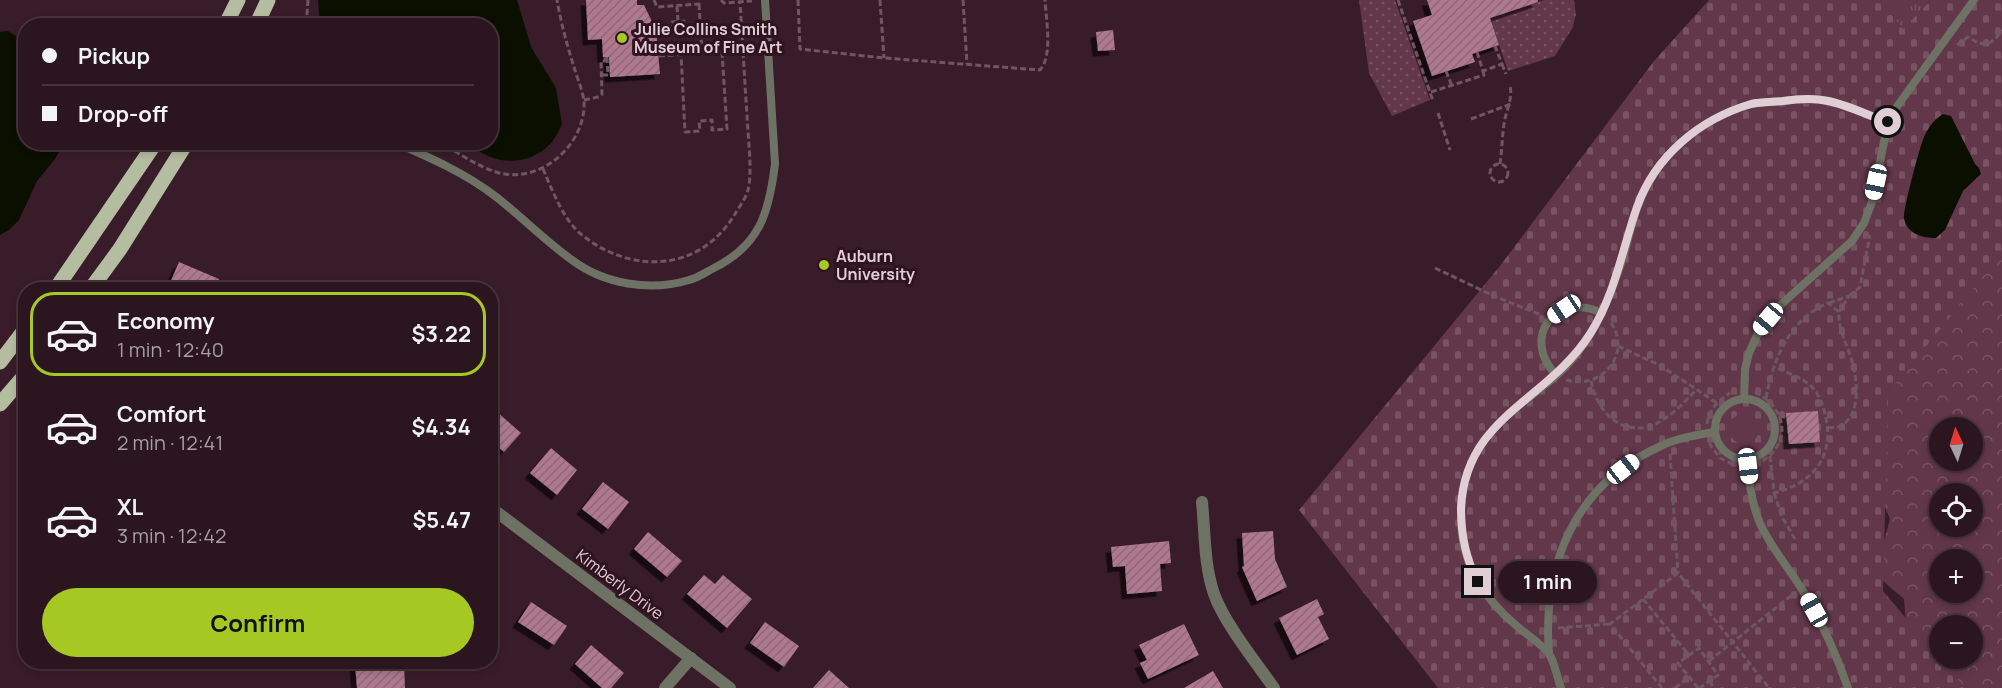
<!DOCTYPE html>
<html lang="en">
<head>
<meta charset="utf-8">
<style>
  :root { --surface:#2b151f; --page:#331e28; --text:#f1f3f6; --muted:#a69fa4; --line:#47343d; --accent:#a6c822 }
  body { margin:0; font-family:Manrope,sans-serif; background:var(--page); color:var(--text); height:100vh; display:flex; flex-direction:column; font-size:22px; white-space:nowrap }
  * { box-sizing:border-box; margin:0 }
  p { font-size:20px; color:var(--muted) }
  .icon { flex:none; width:33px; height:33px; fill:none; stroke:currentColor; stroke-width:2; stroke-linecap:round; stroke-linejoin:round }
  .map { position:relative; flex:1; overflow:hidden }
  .sheet { position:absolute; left:18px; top:282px; width:480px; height:387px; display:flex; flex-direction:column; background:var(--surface); border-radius:24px; box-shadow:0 3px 9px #0003,0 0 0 2px var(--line) }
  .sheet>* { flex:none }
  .guide { position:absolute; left:18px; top:18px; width:480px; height:132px; border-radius:24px; box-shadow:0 3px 9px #0003,0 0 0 2px var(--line); display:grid; align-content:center; height:132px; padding:0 24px; background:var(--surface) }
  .needle { width:39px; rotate:356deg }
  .fabs { position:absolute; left:1929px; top:417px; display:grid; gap:12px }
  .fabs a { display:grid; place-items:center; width:54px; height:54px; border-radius:50%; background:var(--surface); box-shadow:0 3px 9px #0003,0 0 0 2px var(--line); font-size:30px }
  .end { position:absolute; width:27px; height:27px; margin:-14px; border:8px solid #e1cdd4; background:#111; box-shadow:0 0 0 3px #111 }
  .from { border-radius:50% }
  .bubble { position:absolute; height:42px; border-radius:21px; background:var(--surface); box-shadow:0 3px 9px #0003,0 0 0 2px var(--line); font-size:20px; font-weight:700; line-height:42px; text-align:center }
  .car { position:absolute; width:18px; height:36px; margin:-18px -9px; border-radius:8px; box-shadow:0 0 4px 2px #0007; background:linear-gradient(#fff 24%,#345 0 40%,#fff 0 76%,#345 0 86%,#fff 0) }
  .guide b { display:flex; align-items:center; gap:21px; height:57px; font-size:22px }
  .guide b+b { border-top:2px solid var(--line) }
  .guide i { width:15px; height:15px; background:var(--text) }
  ul { padding:10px 0 0; list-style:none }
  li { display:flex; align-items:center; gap:18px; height:84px; margin:0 12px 9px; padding:0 12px; border:3px solid transparent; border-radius:24px }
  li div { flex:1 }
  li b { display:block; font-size:22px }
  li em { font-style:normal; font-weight:700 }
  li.on { border-color:var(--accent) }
  li>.icon { width:54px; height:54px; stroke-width:1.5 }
  .primary-button { display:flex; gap:12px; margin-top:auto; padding:12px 24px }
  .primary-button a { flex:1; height:69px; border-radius:36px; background:var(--accent); color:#111; font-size:24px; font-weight:700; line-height:69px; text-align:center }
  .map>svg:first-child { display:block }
</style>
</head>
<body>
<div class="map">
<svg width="2002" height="688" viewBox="0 0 2002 688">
  <defs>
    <pattern id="grass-dots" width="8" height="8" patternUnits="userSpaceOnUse" patternTransform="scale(1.5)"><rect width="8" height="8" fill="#623749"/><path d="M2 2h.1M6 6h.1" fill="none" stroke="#785362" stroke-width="1.8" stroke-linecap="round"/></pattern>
    <pattern id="forest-crowns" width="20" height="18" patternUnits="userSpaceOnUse" patternTransform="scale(1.5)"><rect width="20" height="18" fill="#623749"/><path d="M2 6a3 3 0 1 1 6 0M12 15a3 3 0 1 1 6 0" fill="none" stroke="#785362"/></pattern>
    <pattern id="cemetery-stones" width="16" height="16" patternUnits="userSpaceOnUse" patternTransform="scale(1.5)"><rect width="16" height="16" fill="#623749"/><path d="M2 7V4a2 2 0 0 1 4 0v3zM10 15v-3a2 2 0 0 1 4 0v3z" fill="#785362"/></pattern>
    <pattern id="park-tufts" width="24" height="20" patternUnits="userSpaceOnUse" patternTransform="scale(1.5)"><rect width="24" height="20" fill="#623749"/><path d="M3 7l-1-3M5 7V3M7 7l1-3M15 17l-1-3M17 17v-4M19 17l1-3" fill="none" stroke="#785362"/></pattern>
    <pattern id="building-hatch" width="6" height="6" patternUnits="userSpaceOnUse" patternTransform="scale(1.5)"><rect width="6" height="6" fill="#ae798e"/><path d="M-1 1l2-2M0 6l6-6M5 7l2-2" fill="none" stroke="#8e6777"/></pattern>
    <filter id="shadow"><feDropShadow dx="-5.5" dy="5.5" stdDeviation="0" flood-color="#0009"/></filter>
  </defs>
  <rect width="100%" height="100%" fill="#391c29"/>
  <g fill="url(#grass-dots)">
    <polygon points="1359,0 1395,0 1430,100 1392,116 1369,73"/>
    <polygon points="1544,0 1574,0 1576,14 1573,27 1555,56 1508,71 1490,18"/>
  </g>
  <path fill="url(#forest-crowns)" fill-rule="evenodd" d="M2002 74V688H1931L1910 670 1904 599 1875 574 1890 519 1866 463 1875 376ZM1940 428H1972V460H1940ZM1940 494H1972V526H1940ZM1940 560H1972V592H1940ZM1940 626H1972V658H1940Z"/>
  <polygon fill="url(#cemetery-stones)" points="1709,0 1880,0 1903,28 1931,0 2002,0 2002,253 1888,393 1883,591 1965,688 1438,688 1299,510 1500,266 1654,61"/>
  <polygon fill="url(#park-tufts)" points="1880,0 1931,0 1903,29"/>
  <circle fill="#623749" cx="1744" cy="429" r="15"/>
  <g fill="#0a0f00">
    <path d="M318 0H517L531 47 556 88 562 124C559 130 555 139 550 144 527 168 491 165 469 143L490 142V26L320 25Z"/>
    <polygon points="8,31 25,42 26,142 64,143 55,159 37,181 19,220 9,230 0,235 0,32"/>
    <path d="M1943 114 1951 116 1975 164 1979 168 1981 174 1963 191 1945 230 1936 238C1922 238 1907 234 1904 218 1903 211 1920 144 1925 135 1929 126 1935 119 1943 114Z"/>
  </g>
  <g fill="url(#building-hatch)" filter="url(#shadow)">
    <polygon points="586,0 637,0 637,5 644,5 656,30 660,74 610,77 609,57 603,57 602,39 588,40"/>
    <polygon points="1427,0 1538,0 1538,2 1490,18 1499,45 1472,54 1475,62 1432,76 1413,21 1432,15"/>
    <polygon points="1113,30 1115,50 1098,51 1096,32"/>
    <polygon points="179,262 219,279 215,290 187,290 170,283"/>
    <polygon points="496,411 521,433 504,452 490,440 490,417"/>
    <polygon points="1818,411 1820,442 1789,444 1786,413"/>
    <polygon points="551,448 577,470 557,495 530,473"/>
    <polygon points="603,482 629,502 608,529 582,509"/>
    <polygon points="1273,531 1275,559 1287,587 1257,601 1242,567 1244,566 1242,533"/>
    <polygon points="648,532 682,561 667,577 634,549"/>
    <polygon points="1169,541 1171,563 1160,564 1162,591 1127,594 1125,566 1113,567 1111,547"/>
    <polygon points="704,575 715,584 723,575 752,599 727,628 687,594"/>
    <polygon points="1317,599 1324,614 1318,617 1329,639 1297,655 1279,618"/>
    <polygon points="531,602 567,626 554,645 518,622"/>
    <polygon points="765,622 799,646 784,667 750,643"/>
    <polygon points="1184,624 1199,655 1148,679 1140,663 1147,660 1139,645"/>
    <polygon points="591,645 624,673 611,688 602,688 575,664"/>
    <polygon points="384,662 404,662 405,688 357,688 355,663"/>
    <polygon points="829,670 849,688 813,688"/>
    <polygon points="1213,671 1223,688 1184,688"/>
  </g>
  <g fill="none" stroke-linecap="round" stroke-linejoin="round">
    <g stroke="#705661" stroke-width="3" stroke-dasharray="6 3" stroke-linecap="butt">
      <polyline points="308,0 307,14 309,26"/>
      <polyline points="654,0 657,7 699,4 698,0"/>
      <polyline points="721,0 724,3 752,1"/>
      <path d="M798 0 800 49 884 58 1040 70C1053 56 1046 19 1045 0"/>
      <polyline points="880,0 884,58"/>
      <polyline points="963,0 967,64"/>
      <polyline points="1398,0 1433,101"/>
      <polyline points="699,4 702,53"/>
      <polyline points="677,6 678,22"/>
      <polygon points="684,21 685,33 673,34 672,22"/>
      <polyline points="685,27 700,26"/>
      <polyline points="1957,45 1968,37 1978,43 1988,44 1996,38 2002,30"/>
      <polyline points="1477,52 1483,71 1502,64 1495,46"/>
      <polyline points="659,56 722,52 727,129 712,130 712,120 699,121 700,131 685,132 681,54"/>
      <polyline points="1502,64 1506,74"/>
      <polyline points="1446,71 1452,86"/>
      <polyline points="602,75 608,75 607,57"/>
      <polyline points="1431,92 1484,75 1483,71"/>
      <polyline points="584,100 598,97 602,94 601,61 605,61 605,57"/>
      <polyline points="1438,113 1450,150"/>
      <polyline points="1471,119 1511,104"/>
      <path d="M439 142C457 152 477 166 496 172 539 186 586 145 584 102 583 91 577 78 574 67 567 45 561 23 557 0"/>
      <circle cx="1499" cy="173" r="9"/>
      <path d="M1500 164C1502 151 1502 137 1504 124 1506 110 1513 100 1510 85"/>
      <path d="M543 169C552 190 564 221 582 235 632 275 700 272 735 214 739 207 746 198 748 190 752 176 749 146 748 131 745 88 743 46 740 3"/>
      <polyline points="1435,268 1494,296 1541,315"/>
      <polyline points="1849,296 1860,287 1870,235"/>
      <polyline points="1829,303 1849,296 1839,312"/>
      <polyline points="1618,346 1661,366 1717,403"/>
      <path d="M1566 380C1603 391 1634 351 1609 320"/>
      <path d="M1591 381C1596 406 1613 430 1642 428 1662 426 1683 404 1696 390"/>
      <path d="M1755 392C1789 409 1792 447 1757 464"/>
      <path d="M1766 398C1773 359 1790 319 1828 303L1839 312C1838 332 1849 347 1853 365 1858 384 1860 415 1841 426 1838 428 1831 427 1827 428"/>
      <path d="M1707 424C1709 409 1718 401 1730 393"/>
      <polyline points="1709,443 1720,458 1736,466"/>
      <polyline points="1670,454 1678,573"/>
      <path d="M1770 456 1774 493C1810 484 1832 461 1827 423 1825 413 1822 401 1816 392 1806 378 1789 373 1773 367"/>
      <polyline points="1774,493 1782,517 1795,539"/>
      <polyline points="1643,599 1689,655"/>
      <polyline points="1558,628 1610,624"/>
      <polyline points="1709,661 1792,595"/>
      <polyline points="1709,681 1714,688"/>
      <polyline points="1662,688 1610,624 1678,573 1769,688"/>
      <polyline points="1675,688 1689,677"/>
      <polyline points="1698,688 1678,663 1699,648 1718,675 1700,688"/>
    </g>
    <g stroke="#6d7264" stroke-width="8">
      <path d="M394 142C429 157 465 173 495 196 521 216 545 241 572 260 604 284 650 292 689 280 698 278 706 272 714 268 760 245 769 213 775 164L765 0"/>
      <path d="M1556 375C1520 337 1556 291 1602 313"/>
      <circle cx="1745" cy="429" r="30"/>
      <polyline points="1744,399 1745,369 1749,353 1760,329 1777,308 1852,241 1864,223 1872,202 1888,122 1898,105 1974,0"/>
      <path d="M1747 458C1749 480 1751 501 1759 521 1770 548 1792 571 1806 596 1823 625 1837 656 1848 688"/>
      <path d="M1549 654C1542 564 1575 484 1661 446 1677 438 1697 435 1714 432"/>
      <path d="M1561 688C1557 678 1555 662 1549 654 1542 644 1527 635 1518 627 1484 599 1461 564 1461 519 1461 458 1486 431 1532 395 1548 383 1566 369 1578 352 1599 324 1612 291 1623 258 1628 241 1631 223 1638 206 1656 156 1700 118 1752 104 1762 102 1773 102 1783 101 1797 99 1815 98 1829 101 1848 105 1869 116 1888 122"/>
    </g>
    <g stroke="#6d7264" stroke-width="12">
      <polyline points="61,282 73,290"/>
      <path d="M1202 502C1205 532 1204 565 1214 594 1225 624 1255 661 1274 688"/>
      <polyline points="490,507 730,688"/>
      <polyline points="665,688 691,658"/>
    </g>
    <g stroke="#b4bda0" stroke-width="15">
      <polyline points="225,26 238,0"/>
      <polyline points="256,26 268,0"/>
      <polyline points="55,290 156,142"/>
      <polyline points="90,290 120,249 187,142"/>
      <polyline points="0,362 26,328"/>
      <polyline points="0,404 26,374"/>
    </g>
  </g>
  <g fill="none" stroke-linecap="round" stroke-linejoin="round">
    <path stroke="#e1cdd4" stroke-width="8" d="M1478 582C1465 558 1461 534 1461 508 1465 417 1547 401 1590 334 1615 295 1622 250 1637 207 1655 156 1700 119 1751 104 1761 102 1773 102 1783 101 1797 99 1814 98 1828 101 1848 105 1869 116 1888 122"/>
  </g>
  <g fill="#a6c822" stroke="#2f131f" stroke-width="2">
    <circle cx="622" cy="38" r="6"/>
    <circle cx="824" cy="265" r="6"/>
  </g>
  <g text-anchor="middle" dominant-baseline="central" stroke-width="6" stroke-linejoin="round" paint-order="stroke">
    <g font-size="16" font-weight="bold" fill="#e1cdd4" stroke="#2f131f" text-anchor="start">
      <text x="634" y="29">Julie Collins Smith<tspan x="634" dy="18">Museum of Fine Art</tspan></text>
      <text x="836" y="256">Auburn<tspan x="836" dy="18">University</tspan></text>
    </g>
    <g font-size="16" fill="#e1cdd4" stroke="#2f131f">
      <text transform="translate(620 584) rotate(37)">Kimberly Drive</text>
    </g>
  </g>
</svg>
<div class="fabs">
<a><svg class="needle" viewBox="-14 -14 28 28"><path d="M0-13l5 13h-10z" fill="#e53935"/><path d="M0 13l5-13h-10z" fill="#a69fa4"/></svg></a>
<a><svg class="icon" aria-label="locate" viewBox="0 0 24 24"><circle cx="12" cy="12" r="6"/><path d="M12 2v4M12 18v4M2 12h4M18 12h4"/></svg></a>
<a>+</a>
<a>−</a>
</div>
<i class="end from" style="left:1888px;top:122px"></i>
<i class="end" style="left:1478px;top:582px"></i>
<div class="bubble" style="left:1498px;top:561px;width:99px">1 min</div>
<i class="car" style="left:1876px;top:182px;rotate:192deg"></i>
<i class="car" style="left:1564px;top:309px;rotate:236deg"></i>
<i class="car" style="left:1768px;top:319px;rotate:220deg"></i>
<i class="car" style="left:1748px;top:466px;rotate:173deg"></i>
<i class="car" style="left:1623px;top:469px;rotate:52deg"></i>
<i class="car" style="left:1814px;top:610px;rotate:331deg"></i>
<div class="guide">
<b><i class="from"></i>Pickup</b>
<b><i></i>Drop-off</b>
</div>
<section class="sheet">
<ul>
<li class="on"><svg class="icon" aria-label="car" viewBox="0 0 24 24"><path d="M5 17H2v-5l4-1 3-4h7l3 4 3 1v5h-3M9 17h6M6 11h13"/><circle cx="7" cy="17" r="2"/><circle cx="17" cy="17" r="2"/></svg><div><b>Economy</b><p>1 min · 12:40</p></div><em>$3.22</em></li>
<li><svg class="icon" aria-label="car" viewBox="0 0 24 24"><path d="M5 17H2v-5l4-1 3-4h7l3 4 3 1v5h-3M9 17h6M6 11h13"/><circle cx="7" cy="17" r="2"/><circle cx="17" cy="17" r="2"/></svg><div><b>Comfort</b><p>2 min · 12:41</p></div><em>$4.34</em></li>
<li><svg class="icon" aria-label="car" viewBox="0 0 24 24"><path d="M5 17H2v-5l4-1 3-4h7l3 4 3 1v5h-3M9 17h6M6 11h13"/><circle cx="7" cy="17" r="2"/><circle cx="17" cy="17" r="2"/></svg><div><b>XL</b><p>3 min · 12:42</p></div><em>$5.47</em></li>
</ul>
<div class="primary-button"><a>Confirm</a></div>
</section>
</div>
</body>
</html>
